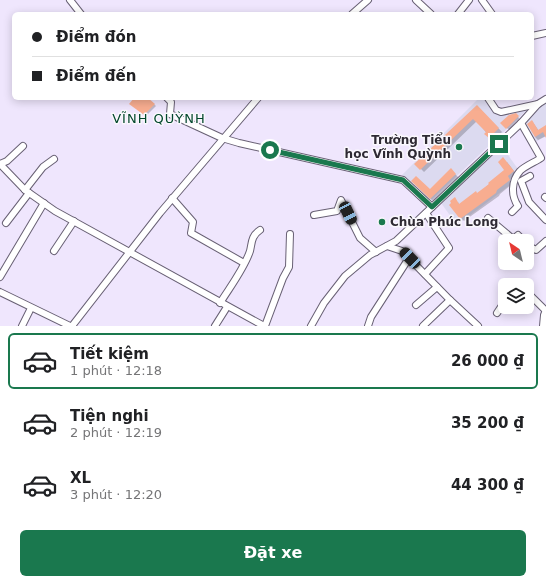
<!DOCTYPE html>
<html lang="vi">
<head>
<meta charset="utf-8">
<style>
  :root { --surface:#fff; --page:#f2f2f2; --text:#202124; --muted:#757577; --line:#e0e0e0; --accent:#1a784e }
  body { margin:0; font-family:"DejaVu Sans",sans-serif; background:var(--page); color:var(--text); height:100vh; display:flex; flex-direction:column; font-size:15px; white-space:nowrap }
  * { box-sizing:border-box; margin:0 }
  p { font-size:13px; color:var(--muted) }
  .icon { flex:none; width:22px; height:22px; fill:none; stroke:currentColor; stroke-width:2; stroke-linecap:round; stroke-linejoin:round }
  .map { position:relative; height:326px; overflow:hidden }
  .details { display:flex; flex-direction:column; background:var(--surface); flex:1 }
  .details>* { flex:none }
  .top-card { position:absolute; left:12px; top:12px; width:522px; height:88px; border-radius:6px; box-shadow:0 2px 10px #0003; display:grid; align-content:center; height:88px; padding:0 20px; background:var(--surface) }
  .needle { width:26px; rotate:325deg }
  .tools { position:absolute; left:498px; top:234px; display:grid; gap:8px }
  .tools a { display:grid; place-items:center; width:36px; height:36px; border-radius:6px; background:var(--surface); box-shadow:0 2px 10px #0003; font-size:20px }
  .end { position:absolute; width:18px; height:18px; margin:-9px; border:5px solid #1a784e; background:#fff; box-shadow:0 0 0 2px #fff }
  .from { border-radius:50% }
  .car { position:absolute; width:12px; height:24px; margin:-12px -6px; border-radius:5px; box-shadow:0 0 3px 1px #0007; background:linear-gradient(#222 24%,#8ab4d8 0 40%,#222 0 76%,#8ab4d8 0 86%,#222 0) }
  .top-card b { display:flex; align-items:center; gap:14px; height:38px; font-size:15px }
  .top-card b+b { border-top:1px solid var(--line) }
  .top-card i { width:10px; height:10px; background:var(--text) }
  ul { padding:7px 0 0; list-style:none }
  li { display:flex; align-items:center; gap:12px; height:56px; margin:0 8px 6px; padding:0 12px; border:2px solid transparent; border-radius:6px }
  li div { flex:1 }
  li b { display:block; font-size:15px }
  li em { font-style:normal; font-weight:800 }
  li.current { border-color:var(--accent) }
  li>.icon { width:36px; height:36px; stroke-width:1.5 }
  .primary-button { display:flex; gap:8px; margin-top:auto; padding:8px 20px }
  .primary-button a { flex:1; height:46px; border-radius:6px; background:var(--accent); color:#fff; font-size:16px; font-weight:800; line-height:46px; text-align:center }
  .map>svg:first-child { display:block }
</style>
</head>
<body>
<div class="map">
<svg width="546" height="326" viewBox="0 0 546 326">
  <rect width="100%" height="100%" fill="#efe6fd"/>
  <g fill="#dcdaf0">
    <polygon points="479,98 485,98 496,113 528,109 430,201 402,175"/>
    <polygon points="546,101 546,136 534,143 523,123 540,105"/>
    <polygon points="501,145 518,169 510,185 457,225 441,203"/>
  </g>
  <g fill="#0003">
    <polygon points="136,98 147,98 156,106 146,116 132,105"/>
    <polygon points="477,106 502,132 493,141 477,121 424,172 416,164"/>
    <polygon points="515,114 520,119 509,130 502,123"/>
    <polygon points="532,121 539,131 546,127 546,136 538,140 535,137"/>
    <polygon points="507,162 517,175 510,180 512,184 500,194 499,196 464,221 461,218 458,202 460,205 478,194 505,170"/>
    <polygon points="451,170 459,178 434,202 412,181 430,191"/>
  </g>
  <g fill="#f8ad90">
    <polygon points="134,98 148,98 155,104 144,115 129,104"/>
    <polygon points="477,105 499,128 489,138 484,134 486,132 473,119 420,170 414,164"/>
    <polygon points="516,113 519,116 506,129 500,123 509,115"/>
    <polygon points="532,120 538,130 546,125 546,138 543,132 535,137 527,124"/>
    <polygon points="503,157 514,171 508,176 510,180 497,190 496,193 460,219 449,205 451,203 450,201 455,197 459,204 476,191 477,193 489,184 488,183 504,170 498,162"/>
    <polygon points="451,168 456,174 430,199 411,181 416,176 430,189"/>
  </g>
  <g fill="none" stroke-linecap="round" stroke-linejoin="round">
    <defs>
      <g id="minor">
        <polyline points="70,0 81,14"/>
        <polyline points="416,0 431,14"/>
        <polyline points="482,0 492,14"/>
        <polyline points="352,14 368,0"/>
        <polyline points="458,14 469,0"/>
        <polyline points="532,36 546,33"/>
        <polyline points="167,98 171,102 170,114 222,138 239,143 403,180 432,207"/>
        <polyline points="488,98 496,110 501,112 538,104"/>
        <polyline points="0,164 25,190 55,211 264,326"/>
        <polyline points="0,164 7,161 23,146"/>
        <polyline points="530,176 521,181 529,202 546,220"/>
        <polyline points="25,190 43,167 54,159"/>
        <polyline points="545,197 546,198"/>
        <polyline points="172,198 193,222 191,233 244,263"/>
        <path d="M512 212 518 206C511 196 511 181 520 171 525 166 535 162 541 158L521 123"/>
        <polyline points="314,215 337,211 341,200 360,238 376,252"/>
        <polyline points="488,218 513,239 518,235 524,241"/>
        <polyline points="6,223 29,193"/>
        <polyline points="527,245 536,250 546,241"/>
        <polyline points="387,246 402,251 450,300 478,326"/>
        <polyline points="54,251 74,221"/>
        <polyline points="425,274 449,248 426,213"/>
        <polyline points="0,277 44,203"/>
        <polyline points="0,292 70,326"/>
        <polyline points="527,292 546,311"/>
        <path d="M220 303C230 287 244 269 250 251 252 243 251 236 260 230"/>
        <polyline points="416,305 437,287"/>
        <polyline points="497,313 505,301"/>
        <polyline points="22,326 31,308"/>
        <polyline points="72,326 160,213 258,98"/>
        <polyline points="215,326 227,307"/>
        <polyline points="265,326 283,278 289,267 290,234"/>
        <polyline points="311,326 324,303 345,276 370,255 396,241 521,123 538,104 546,99"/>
        <polyline points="368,326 371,317 409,258"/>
        <polyline points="423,326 450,300"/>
        <polyline points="543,326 544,315 546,310"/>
      </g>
    </defs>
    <use href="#minor" stroke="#686074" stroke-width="8"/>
    <use href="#minor" stroke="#fff" stroke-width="6"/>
  </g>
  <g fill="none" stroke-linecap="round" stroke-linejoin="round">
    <polyline stroke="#1a784e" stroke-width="5" points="270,150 403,180 432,207 499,144"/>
  </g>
  <g fill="#1a784e" stroke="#f9f7fc" stroke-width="1.5">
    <circle cx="459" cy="147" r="4"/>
    <circle cx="382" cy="222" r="4"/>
  </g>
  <g text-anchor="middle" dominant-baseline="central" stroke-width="3" stroke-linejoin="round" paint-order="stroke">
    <g font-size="12" font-weight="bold" fill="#2e2a33" stroke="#f9f7fc" text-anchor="end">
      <text x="451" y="140">Trường Tiểu<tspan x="451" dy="14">học Vĩnh Quỳnh</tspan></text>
      <text x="390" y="222" text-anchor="start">Chùa Phúc Long</text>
    </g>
    <g font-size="13" letter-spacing="1" fill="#00462a" stroke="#f9f7fc">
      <text x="159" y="118">VĨNH QUỲNH</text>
    </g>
  </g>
</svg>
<div class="tools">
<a><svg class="needle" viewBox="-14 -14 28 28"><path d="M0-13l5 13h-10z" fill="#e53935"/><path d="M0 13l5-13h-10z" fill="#757577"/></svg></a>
<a><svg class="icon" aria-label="layers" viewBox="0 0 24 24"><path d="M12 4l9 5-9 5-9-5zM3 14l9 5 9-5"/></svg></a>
</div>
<i class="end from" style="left:270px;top:150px"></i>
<i class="end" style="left:499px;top:144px"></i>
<i class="car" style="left:348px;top:213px;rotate:154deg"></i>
<i class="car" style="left:410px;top:258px;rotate:316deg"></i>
<div class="top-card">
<b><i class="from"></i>Điểm đón</b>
<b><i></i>Điểm đến</b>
</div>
</div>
<section class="details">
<ul>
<li class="current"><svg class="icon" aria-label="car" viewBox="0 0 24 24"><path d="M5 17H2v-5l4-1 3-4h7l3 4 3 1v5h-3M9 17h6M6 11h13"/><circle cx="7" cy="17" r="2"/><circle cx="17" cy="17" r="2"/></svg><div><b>Tiết kiệm</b><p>1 phút · 12:18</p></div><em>26 000 ₫</em></li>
<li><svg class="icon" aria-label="car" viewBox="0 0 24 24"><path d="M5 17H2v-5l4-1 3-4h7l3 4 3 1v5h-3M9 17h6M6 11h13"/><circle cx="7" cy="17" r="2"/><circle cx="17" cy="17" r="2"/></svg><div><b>Tiện nghi</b><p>2 phút · 12:19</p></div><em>35 200 ₫</em></li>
<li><svg class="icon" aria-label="car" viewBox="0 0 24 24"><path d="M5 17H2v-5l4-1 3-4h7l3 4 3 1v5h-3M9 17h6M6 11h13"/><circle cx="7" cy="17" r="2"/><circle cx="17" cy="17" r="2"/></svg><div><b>XL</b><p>3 phút · 12:20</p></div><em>44 300 ₫</em></li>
</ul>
<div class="primary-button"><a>Đặt xe</a></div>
</section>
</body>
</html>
